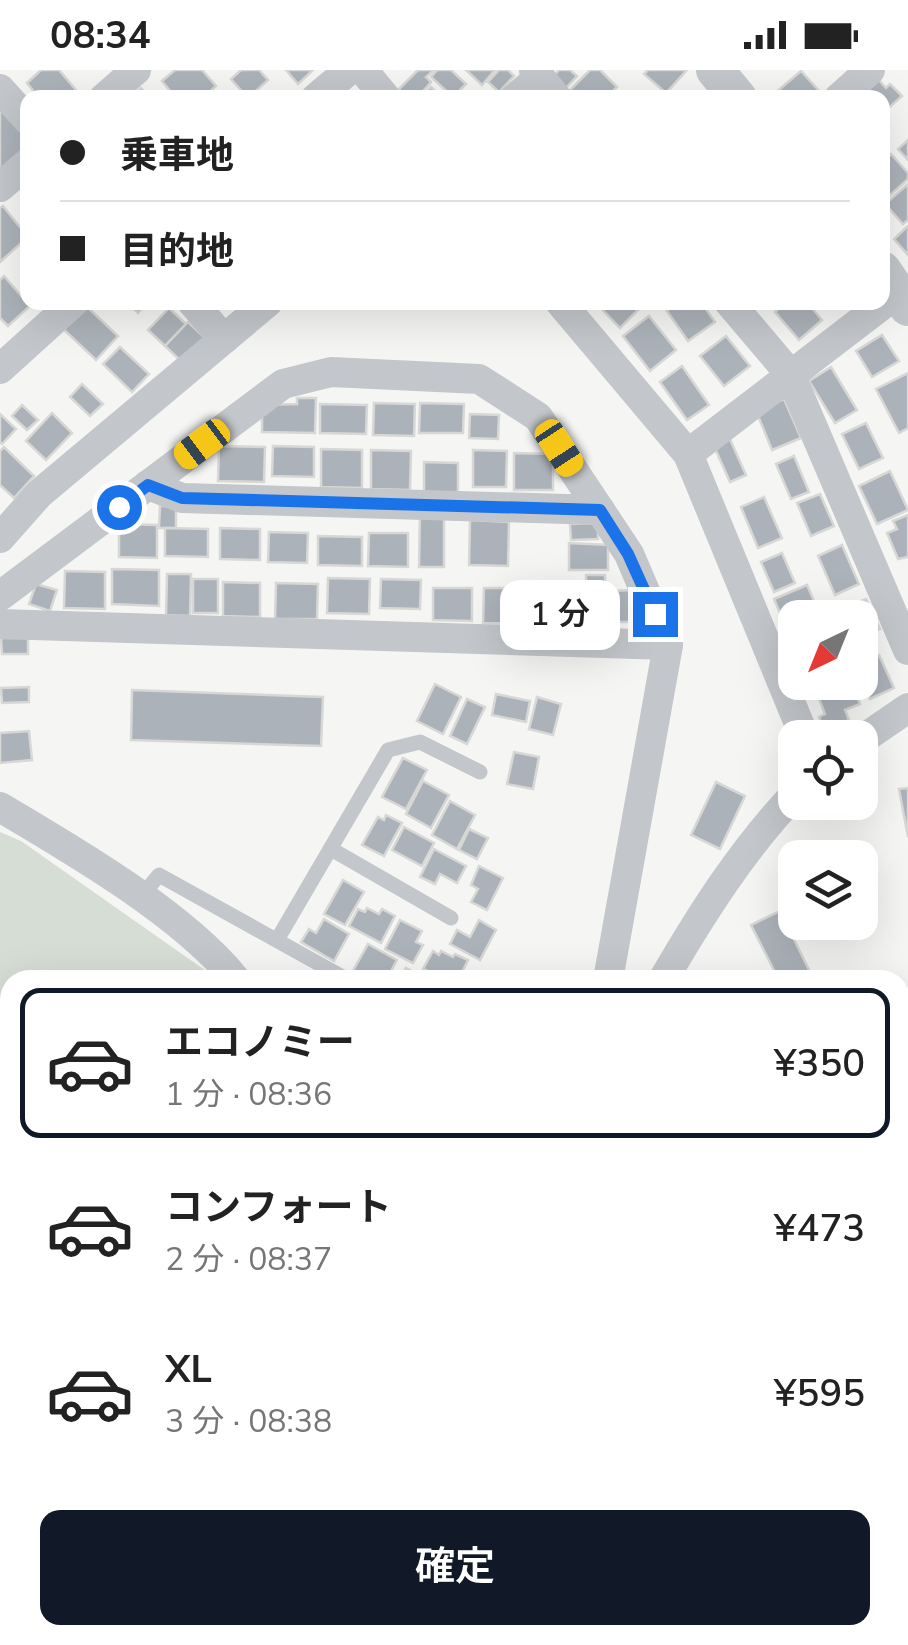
<!DOCTYPE html>
<html lang="ja">
<head>
<meta charset="utf-8">
<style>
  :root { --surface:#fff; --page:#f2f2f2; --text:#222; --muted:#767676; --line:#e0e0e0; --accent:#111827 }
  body { margin:0; font-family:"Nunito Sans","Noto Sans JP",sans-serif; background:var(--page); color:var(--text); height:100vh; display:flex; flex-direction:column; font-size:38px; white-space:nowrap }
  * { box-sizing:border-box; margin:0 }
  p { font-size:32px; color:var(--muted) }
  .icon { flex:none; width:55px; height:55px; fill:none; stroke:currentColor; stroke-width:2; stroke-linecap:round; stroke-linejoin:round }
  .map { position:relative; flex:1; overflow:hidden }
  .sheet { position:absolute; left:0px; top:900px; width:910px; height:675px; display:flex; flex-direction:column; background:var(--surface); border-radius:30px 30px 0 0; box-shadow:0 10px 40px #0002 }
  .sheet>* { flex:none }
  .top-card { position:absolute; left:20px; top:20px; width:870px; height:220px; border-radius:20px; box-shadow:0 10px 40px #0002; display:grid; align-content:center; height:220px; padding:0 40px; background:var(--surface) }
  .needle { width:65px; rotate:223deg }
  .fabs { position:absolute; left:778px; top:530px; display:grid; gap:20px }
  .fabs a { display:grid; place-items:center; width:100px; height:100px; border-radius:20px; background:var(--surface); box-shadow:0 10px 40px #0002; font-size:50px }
  .end { position:absolute; width:45px; height:45px; margin:-22px; border:12px solid #1a73e8; background:#fff; box-shadow:0 0 0 5px #fff }
  .from { border-radius:50% }
  .bubble { position:absolute; height:70px; border-radius:20px; background:var(--surface); box-shadow:0 10px 40px #0002; font-size:32px; font-weight:600; line-height:70px; text-align:center }
  .car { position:absolute; width:30px; height:60px; margin:-30px -15px; border-radius:12px; box-shadow:0 0 8px 2px #0007; background:linear-gradient(#f5c518 24%,#345 0 40%,#f5c518 0 76%,#345 0 86%,#f5c518 0) }
  .top-card b { display:flex; align-items:center; gap:35px; height:95px; font-size:38px }
  .top-card b+b { border-top:2px solid var(--line) }
  .top-card i { width:25px; height:25px; background:var(--text) }
  ul { padding:18px 0 0; list-style:none }
  li { display:flex; align-items:center; gap:30px; height:150px; margin:0 20px 15px; padding:0 20px; border:5px solid transparent; border-radius:20px }
  li div { flex:1 }
  li b { display:block; font-size:38px }
  li em { font-style:normal; font-weight:600 }
  li.selected { border-color:var(--accent) }
  li>.icon { width:90px; height:90px; stroke-width:1.5 }
  .action { display:flex; gap:20px; margin-top:auto; padding:20px 40px }
  .action a { flex:1; height:115px; border-radius:20px; background:var(--accent); color:#fff; font-size:40px; font-weight:600; line-height:115px; text-align:center }
  .status { display:flex; justify-content:space-between; align-items:center; height:70px; padding:0 50px; background:var(--surface); direction:ltr }
  .status svg { height:28px; fill:currentColor }
  .map>svg:first-child { display:block }
</style>
</head>
<body>
<div class="status"><b>08:34</b><svg viewBox="0 0 49 12"><path d="M0 12V9h3v3zM5 12V6h3v6zM10 12V3h3v9zM15 12V0h3v12zM26 1h20v11H26zM47 4h2v5h-2z"/></svg></div>
<div class="map">
<svg width="908" height="1575" viewBox="0 0 908 1575">
  <rect width="100%" height="100%" fill="#f5f6f3"/>
  <g fill="#d6ddd4">
    <polygon points="0,762 21,771 219,910 10,910 10,981 0,992"/>
    <polygon points="10,1106 10,1211 0,1216 0,1110"/>
  </g>
  <g fill="#acb2b9" stroke="#d7d7d5" stroke-width="2.5">
    <polygon points="41,0 59,0 81,26 39,28 27,13"/>
    <polygon points="175,0 202,0 216,16 203,28 176,28 162,11"/>
    <polygon points="241,0 259,0 268,10 248,28 231,9"/>
    <polygon points="286,0 313,0 298,14"/>
    <polygon points="418,0 434,0 426,7 431,12 417,28 407,28 399,19"/>
    <polygon points="437,0 451,0 466,14 453,27 431,7"/>
    <polygon points="466,0 495,0 482,15"/>
    <polygon points="499,0 508,0 514,6 499,22 488,12"/>
    <polygon points="559,0 570,0 577,6 565,19 553,7"/>
    <polygon points="590,0 600,0 617,17 606,28 578,28 570,20"/>
    <polygon points="648,0 687,0 666,23 644,4"/>
    <polygon points="801,1 820,22 814,28 777,28 774,24"/>
    <polygon points="877,8 886,18 890,14 902,26 882,44 882,28 856,28"/>
    <polygon points="431,17 442,28 422,27"/>
    <polygon points="141,18 149,28 130,28"/>
    <polygon points="0,39 28,69 28,78 0,102"/>
    <polygon points="908,70 908,90 898,79"/>
    <polygon points="891,84 908,103 908,109 886,129 882,125 882,92"/>
    <polygon points="908,114 908,150 903,154 885,134"/>
    <polygon points="3,136 28,167 0,192 0,138"/>
    <polygon points="908,156 908,185 894,169"/>
    <polygon points="4,206 30,236 8,256 0,248 0,210"/>
    <polygon points="82,232 118,266 96,290 59,255"/>
    <polygon points="127,232 148,232 138,243"/>
    <polygon points="397,232 439,232 439,233 397,237"/>
    <polygon points="595,232 634,232 640,238 620,258"/>
    <polygon points="679,232 701,232 715,252 688,271 667,241"/>
    <polygon points="785,232 807,232 822,250 799,270 775,242"/>
    <polygon points="169,238 186,254 165,276 148,260"/>
    <polygon points="649,246 676,280 650,301 623,266"/>
    <polygon points="188,252 207,270 184,294 165,276"/>
    <polygon points="882,265 899,291 872,307 856,281"/>
    <polygon points="726,266 750,296 724,316 700,286"/>
    <polygon points="120,277 149,304 132,322 103,294"/>
    <polygon points="682,296 709,335 687,350 660,312"/>
    <polygon points="831,297 857,340 835,353 809,311"/>
    <polygon points="908,303 908,358 899,363 876,319"/>
    <polygon points="82,314 103,334 90,346 70,327"/>
    <polygon points="297,328 316,328 315,363 262,362 262,335 297,334"/>
    <polygon points="784,329 801,368 772,380 756,341"/>
    <polygon points="374,333 415,334 414,366 373,365"/>
    <polygon points="420,333 464,334 463,363 419,363"/>
    <polygon points="320,334 367,335 366,364 320,363"/>
    <polygon points="22,335 38,350 27,360 12,346"/>
    <polygon points="52,343 72,363 46,390 26,371"/>
    <polygon points="0,344 16,359 2,374 0,372"/>
    <polygon points="470,344 499,345 498,369 469,368"/>
    <polygon points="866,353 883,388 859,399 842,364"/>
    <polygon points="729,367 746,405 730,412 713,374"/>
    <polygon points="219,376 265,377 264,412 218,411"/>
    <polygon points="273,376 314,377 314,407 272,406"/>
    <polygon points="4,377 34,406 14,428 0,415 0,381"/>
    <polygon points="321,379 362,380 362,418 321,417"/>
    <polygon points="371,380 411,381 410,420 371,419"/>
    <polygon points="473,380 507,381 506,417 473,417"/>
    <polygon points="514,383 553,384 553,420 514,420"/>
    <polygon points="794,386 809,422 791,429 776,394"/>
    <polygon points="424,392 458,393 458,425 424,424"/>
    <polygon points="890,401 908,440 877,454 859,416"/>
    <polygon points="820,424 834,456 811,466 797,433"/>
    <polygon points="764,427 782,468 758,478 741,437"/>
    <polygon points="160,436 176,436 176,458 159,458"/>
    <polygon points="420,438 444,438 444,497 419,497"/>
    <polygon points="908,445 908,487 898,489 887,463 897,459 893,451"/>
    <polygon points="470,450 509,452 508,496 469,495"/>
    <polygon points="598,453 598,469 571,470 570,454"/>
    <polygon points="119,454 157,455 157,488 119,487"/>
    <polygon points="165,458 208,459 208,487 165,486"/>
    <polygon points="220,458 260,459 260,490 220,489"/>
    <polygon points="269,462 308,463 307,493 268,492"/>
    <polygon points="369,463 408,463 408,497 368,496"/>
    <polygon points="318,466 362,467 362,496 318,495"/>
    <polygon points="569,473 608,475 608,500 569,500"/>
    <polygon points="842,475 859,514 835,525 818,486"/>
    <polygon points="782,483 795,513 774,522 761,492"/>
    <polygon points="112,499 159,500 159,536 112,534"/>
    <polygon points="65,501 105,502 105,539 64,538"/>
    <polygon points="167,504 191,504 190,546 166,545"/>
    <polygon points="586,505 605,505 606,536 587,536"/>
    <polygon points="328,508 370,509 369,544 327,543"/>
    <rect x="193" y="509" width="25" height="34"/>
    <polygon points="381,509 421,510 420,539 380,538"/>
    <polygon points="223,512 260,513 260,547 223,546"/>
    <polygon points="276,513 318,514 317,549 275,549"/>
    <polygon points="36,514 57,520 50,541 29,534"/>
    <polygon points="540,514 565,515 564,544 539,543"/>
    <polygon points="807,515 816,536 821,534 827,548 795,548 795,560 792,554 786,557 774,529"/>
    <polygon points="433,518 472,518 472,551 433,550"/>
    <polygon points="484,518 529,518 528,554 483,553"/>
    <polygon points="632,520 633,552 609,552 609,521"/>
    <polygon points="866,529 880,559 860,568 860,548 840,548 837,541"/>
    <polygon points="1,568 28,568 28,584 2,584"/>
    <polygon points="879,585 894,618 870,629 860,607 860,593"/>
    <polygon points="836,612 851,612 860,634 845,640 849,650 825,661 819,647 825,644 816,621"/>
    <polygon points="435,614 461,627 443,664 417,651"/>
    <polygon points="29,617 29,632 2,633 1,618"/>
    <polygon points="132,620 323,627 321,676 131,670"/>
    <polygon points="496,624 530,631 526,652 492,645"/>
    <polygon points="537,627 561,634 553,665 529,659"/>
    <polygon points="467,629 485,637 467,674 450,666"/>
    <polygon points="29,661 32,690 0,693 0,663"/>
    <polygon points="514,682 539,687 533,719 507,714"/>
    <polygon points="403,688 427,700 406,739 382,727"/>
    <polygon points="423,711 449,725 431,758 406,744"/>
    <polygon points="716,712 745,726 720,779 691,765"/>
    <polygon points="908,718 908,767 899,719"/>
    <polygon points="450,731 475,745 457,779 432,765"/>
    <polygon points="386,745 402,753 384,786 362,775 378,747 384,750"/>
    <polygon points="404,757 434,773 422,796 392,780"/>
    <polygon points="469,759 488,768 477,789 459,780"/>
    <polygon points="434,779 466,796 457,813 440,804 435,814 420,807"/>
    <polygon points="479,796 503,808 487,840 471,832 478,819 471,815"/>
    <polygon points="343,810 364,822 345,855 324,844"/>
    <polygon points="367,838 379,844 382,839 395,846 381,873 349,856 358,839 365,842"/>
    <polygon points="780,841 814,910 779,910 751,855"/>
    <polygon points="324,849 349,864 334,891 301,872 309,859 316,863"/>
    <polygon points="400,850 422,861 416,872 423,875 413,893 385,879"/>
    <polygon points="479,850 496,860 480,890 450,874 457,860 470,867"/>
    <polygon points="368,874 397,890 386,910 369,910 353,901"/>
    <polygon points="433,881 439,885 441,881 453,887 455,884 468,890 458,910 446,910 423,899"/>
    <polygon points="406,898 429,910 400,910"/>
    <polygon points="900,1119 908,1136 908,1143 900,1147"/>
    <polygon points="908,1483 908,1508 900,1502 900,1492"/>
    <polygon points="57,1565 96,1565 97,1568 78,1575 61,1575"/>
    <polygon points="420,1565 444,1565 453,1569 450,1575 416,1575"/>
    <polygon points="471,1565 491,1573 490,1575 467,1575"/>
    <polygon points="823,1565 864,1565 876,1575 815,1575"/>
    <polygon points="872,1565 898,1565 889,1575"/>
  </g>
  <g fill="none" stroke-linecap="round" stroke-linejoin="round">
    <defs>
      <g id="primary">
        <polyline points="900,1378 908,1364"/>
        <polyline points="794,1575 799,1565"/>
      </g>
    </defs>
    <use href="#primary" stroke="#b6b9be" stroke-width="52"/>
    <g stroke="#c3c6ca" stroke-width="15">
      <polyline points="331,779 451,848"/>
      <polyline points="140,828 159,805 348,910"/>
      <polyline points="277,870 388,680 420,672 480,702"/>
    </g>
    <g stroke="#c3c6ca" stroke-width="30">
      <polyline points="363,0 386,28"/>
      <polyline points="534,0 557,28"/>
      <polyline points="0,19 28,50"/>
      <polyline points="104,28 136,0"/>
      <polyline points="316,28 349,0"/>
      <polyline points="515,28 540,7"/>
      <polyline points="839,28 870,0"/>
      <polyline points="0,117 28,93"/>
      <polyline points="192,232 224,269"/>
      <polyline points="560,232 688,384 805,668"/>
      <polyline points="729,232 790,304 908,580"/>
      <polyline points="0,299 74,232"/>
      <polyline points="688,384 899,222"/>
      <polyline points="148,415 182,428 600,440"/>
      <polyline points="0,468 39,424 268,232"/>
      <polyline points="0,526 283,314 331,302 479,309 538,347 629,484 668,575 608,910"/>
      <polyline points="0,554 668,575"/>
      <polyline points="860,671 908,638"/>
      <path d="M0 737C73 780 184 845 236 910"/>
      <path d="M663 910C702 843 742 780 795 724"/>
      <polyline points="0,1243 10,1236"/>
      <polyline points="0,1351 10,1348"/>
      <polyline points="0,1491 10,1487"/>
      <polyline points="229,1565 233,1575"/>
      <polyline points="714,1565 747,1575"/>
      <polyline points="142,1575 165,1565"/>
      <polyline points="380,1575 385,1565"/>
    </g>
    <g stroke="#c3c6ca" stroke-width="38">
      <polyline points="715,0 738,28"/>
      <polyline points="882,200 908,237"/>
    </g>
    <use href="#primary" stroke="#fff" stroke-width="48"/>
  </g>
  <g fill="none" stroke-linecap="round" stroke-linejoin="round">
    <polyline stroke="#1a73e8" stroke-width="12" points="119,437 148,415 182,428 600,440 628,484 655,544"/>
  </g>
</svg>
<div class="fabs">
<a><svg class="needle" viewBox="-14 -14 28 28"><path d="M0-13l5 13h-10z" fill="#e53935"/><path d="M0 13l5-13h-10z" fill="#767676"/></svg></a>
<a><svg class="icon" aria-label="locate" viewBox="0 0 24 24"><circle cx="12" cy="12" r="6"/><path d="M12 2v4M12 18v4M2 12h4M18 12h4"/></svg></a>
<a><svg class="icon" aria-label="layers" viewBox="0 0 24 24"><path d="M12 4l9 5-9 5-9-5zM3 14l9 5 9-5"/></svg></a>
</div>
<i class="end from" style="left:119px;top:437px"></i>
<i class="end" style="left:655px;top:544px"></i>
<div class="bubble" style="left:500px;top:510px;width:120px">1 分</div>
<i class="car" style="left:202px;top:374px;rotate:233deg"></i>
<i class="car" style="left:559px;top:378px;rotate:147deg"></i>
<div class="top-card">
<b><i class="from"></i>乗車地</b>
<b><i></i>目的地</b>
</div>
<section class="sheet">
<ul>
<li class="selected"><svg class="icon" aria-label="car" viewBox="0 0 24 24"><path d="M5 17H2v-5l4-1 3-4h7l3 4 3 1v5h-3M9 17h6M6 11h13"/><circle cx="7" cy="17" r="2"/><circle cx="17" cy="17" r="2"/></svg><div><b>エコノミー</b><p>1 分 · 08:36</p></div><em>¥350</em></li>
<li><svg class="icon" aria-label="car" viewBox="0 0 24 24"><path d="M5 17H2v-5l4-1 3-4h7l3 4 3 1v5h-3M9 17h6M6 11h13"/><circle cx="7" cy="17" r="2"/><circle cx="17" cy="17" r="2"/></svg><div><b>コンフォート</b><p>2 分 · 08:37</p></div><em>¥473</em></li>
<li><svg class="icon" aria-label="car" viewBox="0 0 24 24"><path d="M5 17H2v-5l4-1 3-4h7l3 4 3 1v5h-3M9 17h6M6 11h13"/><circle cx="7" cy="17" r="2"/><circle cx="17" cy="17" r="2"/></svg><div><b>XL</b><p>3 分 · 08:38</p></div><em>¥595</em></li>
</ul>
<div class="action"><a>確定</a></div>
</section>
</div>
</body>
</html>
